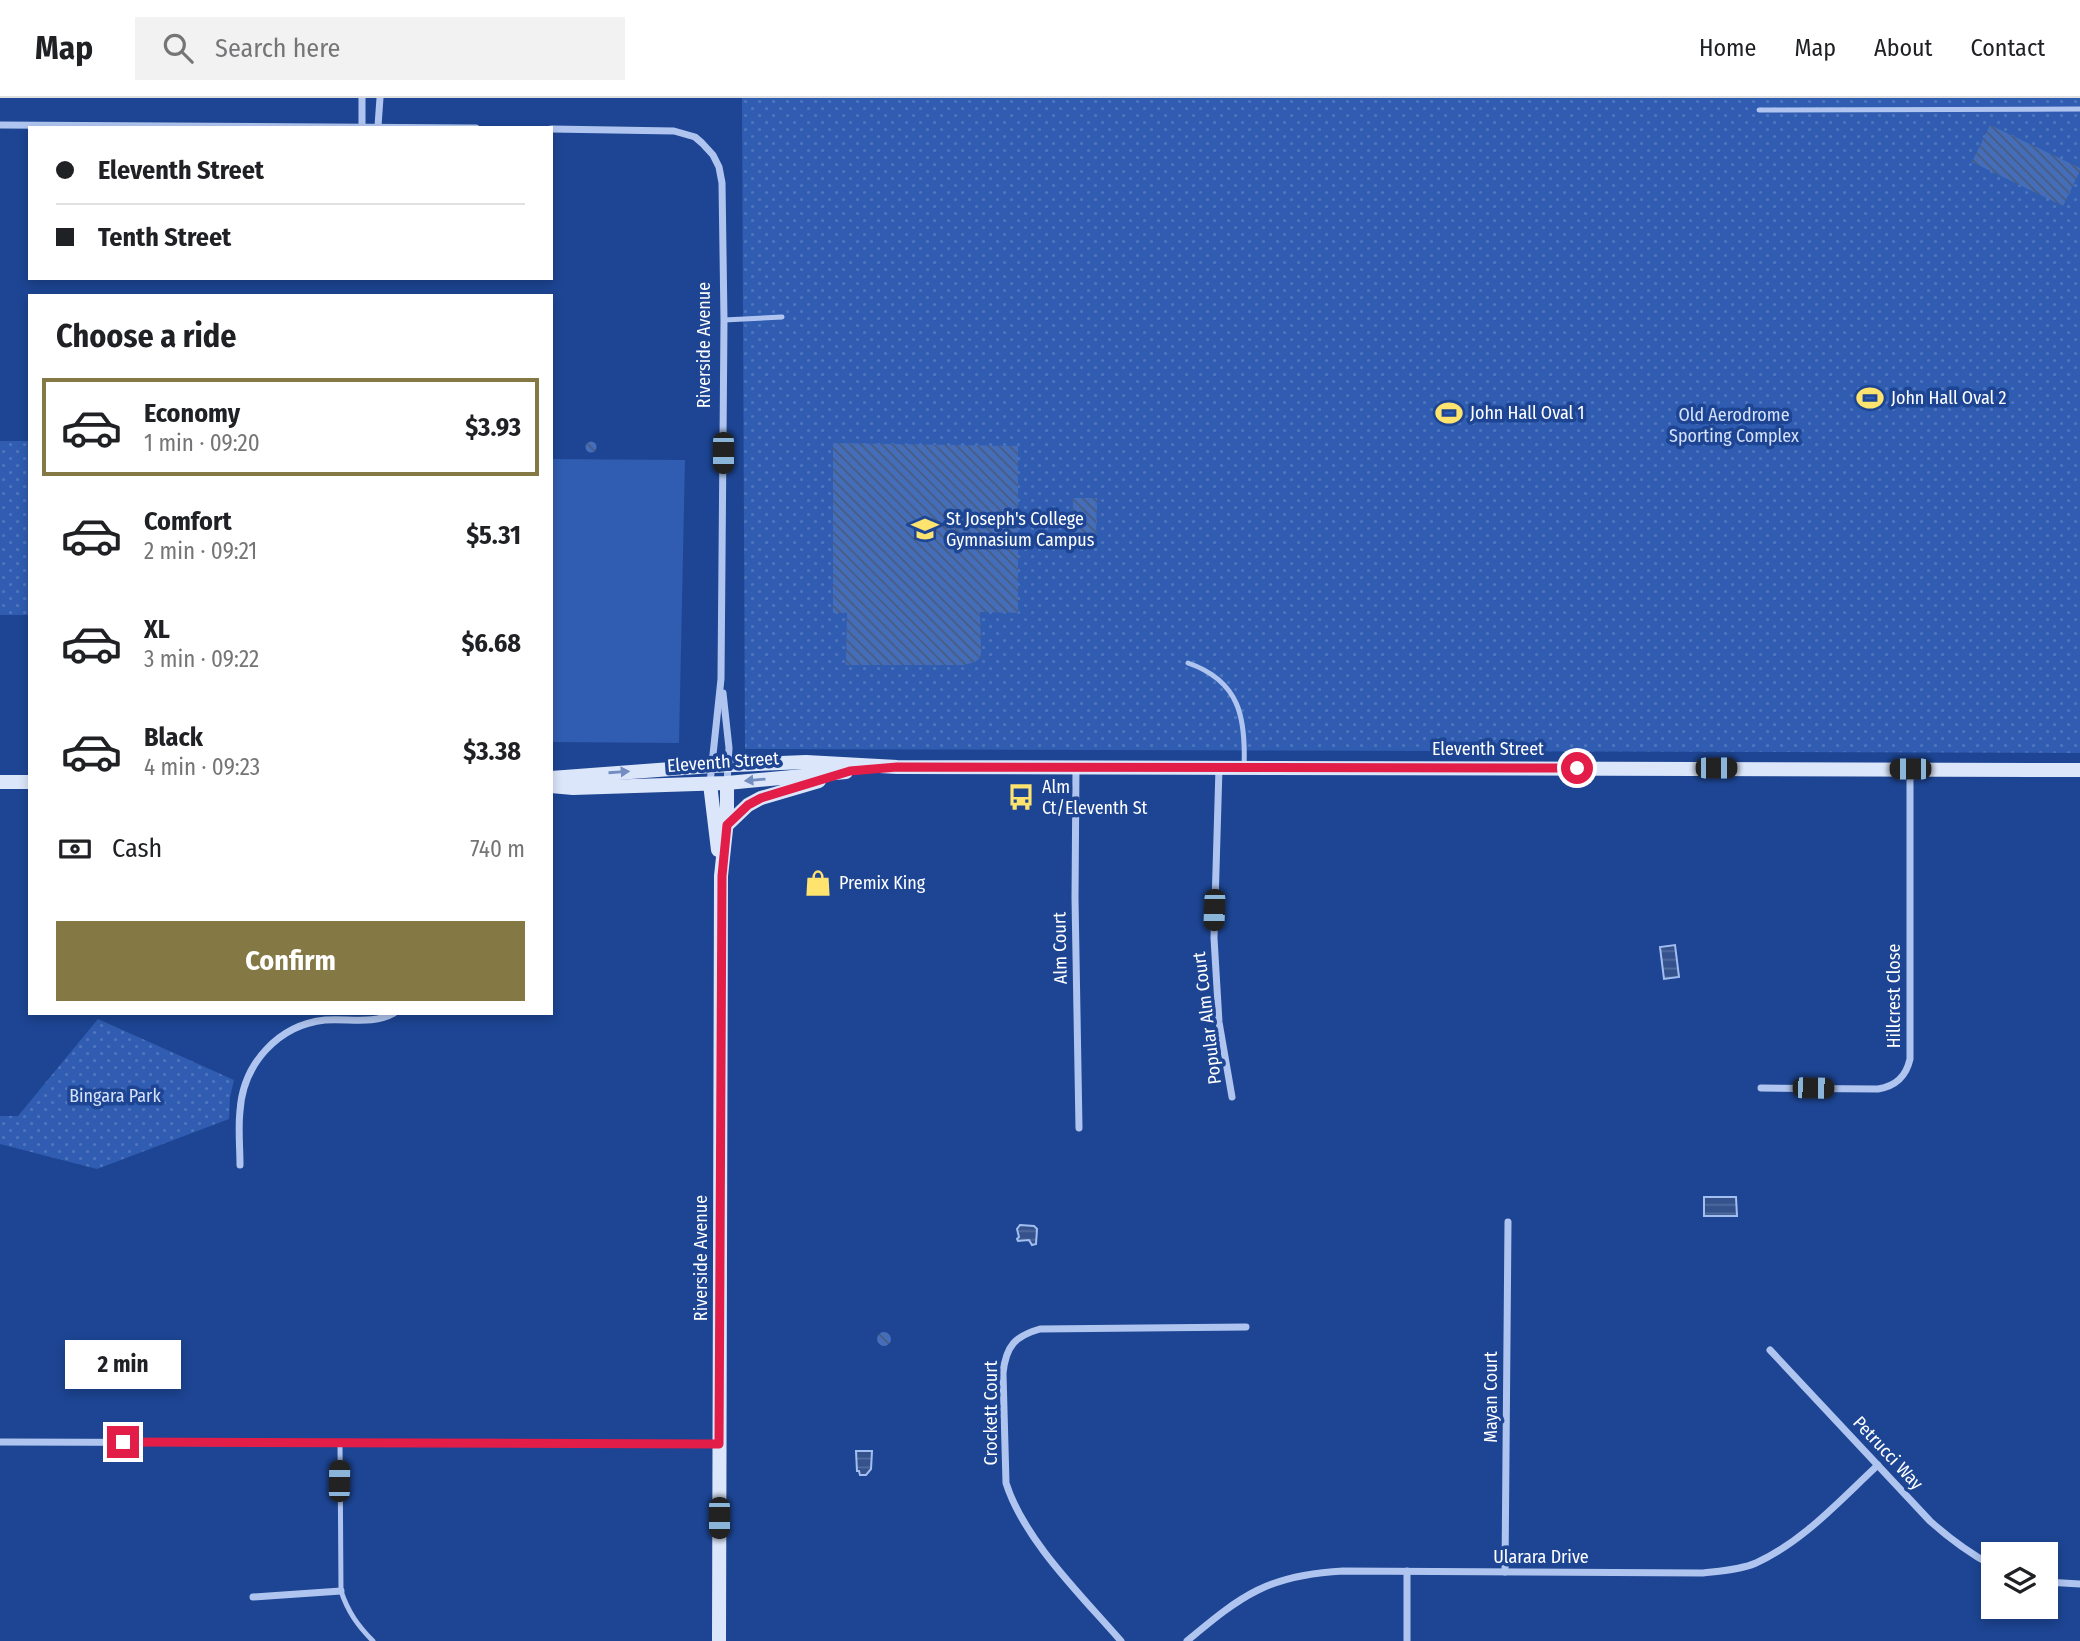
<!DOCTYPE html>
<html lang="en">
<head>
<meta charset="utf-8">
<style>
  :root { --surface:#fff; --page:#f2f2f2; --text:#202124; --muted:#757577; --line:#e0e0e0; --accent:#847845 }
  body { margin:0; font-family:"Fira Sans Condensed",sans-serif; background:var(--page); color:var(--text); height:100vh; display:flex; flex-direction:column; font-size:26px; white-space:nowrap }
  * { box-sizing:border-box; margin:0 }
  p { font-size:23px; color:var(--muted) }
  .icon { flex:none; width:38px; height:38px; fill:none; stroke:currentColor; stroke-width:2; stroke-linecap:round; stroke-linejoin:round }
  .map { position:relative; flex:1; overflow:hidden }
  .drawer { position:absolute; left:28px; top:196px; width:525px; height:721px; display:flex; flex-direction:column; background:var(--surface); border-radius:0px; box-shadow:0 4px 10px #0003 }
  .drawer>* { flex:none }
  .hud { position:absolute; left:28px; top:28px; width:525px; height:154px; border-radius:0px; box-shadow:0 4px 10px #0003; display:grid; align-content:center; height:154px; padding:0 28px; background:var(--surface) }
  .tools { position:absolute; left:1981px; top:1444px; display:grid; gap:14px }
  .tools a { display:grid; place-items:center; width:77px; height:77px; border-radius:0px; background:var(--surface); box-shadow:0 4px 10px #0003; font-size:35px }
  .end { position:absolute; width:32px; height:32px; margin:-16px; border:9px solid #e11d48; background:#fff; box-shadow:0 0 0 4px #fff }
  .from { border-radius:50% }
  .bubble { position:absolute; height:49px; border-radius:0px; background:var(--surface); box-shadow:0 4px 10px #0003; font-size:23px; font-weight:700; line-height:49px; text-align:center }
  .car { position:absolute; width:21px; height:42px; margin:-21px -10px; border-radius:9px; box-shadow:0 0 5px 2px #0007; background:linear-gradient(#222 24%,#8ab4d8 0 40%,#222 0 76%,#8ab4d8 0 86%,#222 0) }
  .hud b { display:flex; align-items:center; gap:24px; height:66px; font-size:26px }
  .hud b+b { border-top:2px solid var(--line) }
  .hud i { width:18px; height:18px; background:var(--text) }
  ul { padding:0; list-style:none }
  li { display:flex; align-items:center; gap:21px; height:98px; margin:0 14px 10px; padding:0 14px; border:4px solid transparent; border-radius:0px }
  li div { flex:1 }
  li b { display:block; font-size:26px }
  li em { font-style:normal; font-weight:700 }
  li.active { border-color:var(--accent) }
  li>.icon { width:63px; height:63px; stroke-width:1.5 }
  h2 { padding:0 28px; font-size:32px; line-height:84px }
  .pay { display:flex; align-items:center; gap:18px; height:77px; padding:0 28px; font-size:26px }
  .pay p { margin-inline-start:auto }
  .button { display:flex; gap:14px; margin-top:auto; padding:14px 28px }
  .button a { flex:1; height:80px; border-radius:0px; background:var(--accent); color:#fff; font-size:28px; font-weight:700; line-height:80px; text-align:center }
  header { display:flex; align-items:center; gap:42px; box-sizing:border-box; height:98px; padding:0 35px; background:var(--surface); border-bottom:2px solid var(--line) }
  header strong { font-size:33px }
  nav { display:flex; gap:38px; margin-inline-start:auto; font-size:24px }
  .search { width:490px; height:63px; background:var(--page); display:flex; align-items:center; gap:18px; box-sizing:border-box; padding:0 24px; border-radius:0px; color:var(--muted); font-size:26px }
  .map>svg:first-child { display:block }
</style>
</head>
<body>
<header>
<strong>Map</strong>
<div class="search"><svg class="icon" aria-label="search" viewBox="0 0 24 24"><circle cx="10" cy="10" r="6"/><path d="M15 15l6 6"/></svg>Search here</div>
<nav><a>Home</a><a>Map</a><a>About</a><a>Contact</a></nav>
</header>
<div class="map">
<svg width="2080" height="1543" viewBox="0 0 2080 1543">
  <defs>
    <pattern id="park-dots" width="8" height="8" patternUnits="userSpaceOnUse" patternTransform="scale(1.75)"><rect width="8" height="8" fill="#305db1"/><path d="M2 2h.1M6 6h.1" fill="none" stroke="#4f75bd" stroke-width="1.8" stroke-linecap="round"/></pattern>
    <pattern id="water-rules" width="6" height="5" patternUnits="userSpaceOnUse" patternTransform="scale(1.75)"><rect width="6" height="5" fill="#35528c"/><path d="M0 2.5h6" fill="none" stroke="#536c9d"/></pattern>
    <pattern id="building-back-hatch" width="6" height="6" patternUnits="userSpaceOnUse" patternTransform="scale(1.75)"><rect width="6" height="6" fill="#456eba"/><path d="M-1 5l2 2M0 0l6 6M5-1l2 2" fill="none" stroke="#495b7e"/></pattern>
  </defs>
  <rect width="100%" height="100%" fill="#1d4593"/>
  <polygon fill="#305db1" points="551,361 685,362 679,645 551,644"/>
  <g fill="url(#park-dots)">
    <polygon points="742,0 2080,0 2080,655 745,651"/>
    <rect x="0" y="343" width="30" height="174"/>
    <polygon points="98,921 234,982 230,999 229,1021 97,1071 0,1046 0,1018 18,1018"/>
  </g>
  <g fill="url(#water-rules)" stroke="#a2bef0" stroke-width="2">
    <polygon points="1675,847 1679,879 1664,881 1660,849"/>
    <polygon points="1704,1099 1736,1099 1737,1118 1704,1118"/>
    <polygon points="1020,1127 1034,1128 1037,1131 1036,1146 1032,1147 1029,1142 1018,1143 1017,1141 1019,1139 1017,1131"/>
    <polygon points="856,1353 872,1353 871,1371 866,1377 860,1377 859,1373 857,1373"/>
  </g>
  <g fill="url(#building-back-hatch)">
    <polygon points="1990,27 2080,70 2080,73 2063,108 1972,64"/>
    <circle cx="591" cy="349" r="5.5"/>
    <polygon points="833,345 1018,348 1018,515 980,514 981,555 980,560 975,564 964,567 846,567 847,515 833,515"/>
    <polygon points="1073,400 1097,400 1096,442 1073,442"/>
    <circle cx="884" cy="1241" r="7"/>
  </g>
  <g fill="none" stroke-linecap="round" stroke-linejoin="round">
    <g stroke="#afc5ef" stroke-width="5">
      <polyline points="1759,12 2080,11"/>
      <polyline points="724,222 782,219"/>
      <path d="M1188 565C1240 583 1246 620 1244 669"/>
      <path d="M340 1345 341 1493C348 1514 358 1528 373 1543"/>
    </g>
    <g stroke="#afc5ef" stroke-width="7">
      <polyline points="0,27 476,30"/>
      <polyline points="362,28 362,0"/>
      <polyline points="378,28 380,0"/>
      <polyline points="551,31 674,33 695,39 702,45 713,57 719,69 722,85 724,222 721,581 710,685"/>
      <polyline points="723,595 729,650 727,685"/>
      <polyline points="1076,670 1075,800 1079,1030"/>
      <polyline points="1219,670 1214,840 1219,924 1232,999"/>
      <path d="M1761 990 1878 991C1896 988 1906 979 1910 961V672"/>
      <path d="M240 1067C240 1049 238 1031 240 1013 243 966 278 927 325 922 348 920 373 927 394 915"/>
      <path d="M1770 1252 1930 1423C1950 1441 1969 1455 1993 1468"/>
      <polyline points="0,1344 719,1346"/>
      <polyline points="1505,1474 1508,1124"/>
      <polyline points="2046,1484 2080,1486"/>
      <polyline points="253,1499 341,1493"/>
      <path d="M1121 1543C1082 1498 1024 1442 1006 1385L1003 1275C1006 1248 1015 1238 1040 1231L1246 1229"/>
      <path d="M1187 1543C1242 1497 1268 1477 1343 1473L1703 1475C1720 1473 1740 1472 1756 1465 1804 1443 1840 1402 1878 1367"/>
      <polyline points="1407,1543 1407,1473"/>
    </g>
    <g stroke="#dce6fa" stroke-width="14">
      <polyline points="551,680 711,668 806,664 897,669 2080,672"/>
      <polyline points="0,684 30,684"/>
      <polyline points="710,686 718,752"/>
      <polyline points="551,688 573,690 727,685 846,674"/>
      <polyline points="727,727 748,707 761,700 819,683"/>
      <polyline points="719,1543 721,778 727,722 727,685"/>
    </g>
  </g>
  <defs><path id="oneway-solid" d="M-6-.8H1V-3.2L6.5 0L1 3.2V.8H-6Z" transform="scale(1.75)"/></defs>
  <g fill="#738dc1">
    <use href="#oneway-solid" transform="translate(619 674) rotate(-4)"/>
    <use href="#oneway-solid" transform="translate(755 682) rotate(175)"/>
  </g>
  <g fill="none" stroke-linecap="round" stroke-linejoin="round">
    <polyline stroke="#e11d48" stroke-width="9" points="123,1344 719,1346 722,778 727,727 748,707 761,700 850,673 897,669 1577,670"/>
  </g>
  <defs>
    <symbol id="stadium-bare" viewBox="-9 -9 18 18"><path d="M0-5a6.5 5 0 1 0 0 10a6.5 5 0 1 0 0-10ZM-3.5-1.8h7v3.6h-7Z" fill="#fee36e" stroke="#1d4593" stroke-width="2.5" paint-order="stroke"/></symbol>
    <symbol id="school-bare" viewBox="-9 -9 18 18"><path d="M0-5L7-2L0 1L-7-2ZM-4 1L0 2.5L4 1V4Q0 6-4 4Z" fill="#fee36e" stroke="#1d4593" stroke-width="2.5" paint-order="stroke"/></symbol>
    <symbol id="bus-bare" viewBox="-9 -9 18 18"><path d="M-5-6H5V4H4V6H2V4H-2V6H-4V4H-5ZM-3.5-4V0h7V-4ZM-3.5 1.2v1.5H-2V1.2ZM2 1.2v1.5H3.5V1.2Z" fill="#fee36e" stroke="#1d4593" stroke-width="2.5" paint-order="stroke"/></symbol>
    <symbol id="shop-bare" viewBox="-9 -9 18 18"><path d="M-5-2.5h2.3a2.7 3.5 0 0 1 5.4 0H5L5.5 6h-11ZM-1.5-2.5h3a1.5 2.3 0 0 0-3 0Z" fill="#fee36e" stroke="#1d4593" stroke-width="2.5" paint-order="stroke"/></symbol>
  </defs>
  <g fill-rule="evenodd">
    <use href="#stadium-bare" x="1851" y="281" width="38" height="38"/>
    <use href="#stadium-bare" x="1430" y="296" width="38" height="38"/>
    <use href="#school-bare" x="906" y="412" width="38" height="38"/>
    <use href="#bus-bare" x="1002" y="680" width="38" height="38"/>
    <use href="#shop-bare" x="799" y="766" width="38" height="38"/>
  </g>
  <g text-anchor="middle" dominant-baseline="central" stroke-width="7" stroke-linejoin="round" paint-order="stroke">
    <g font-size="18" fill="#fff" stroke="#1d4593">
      <text transform="translate(704 247) rotate(-90)">Riverside Avenue</text>
      <text x="1488" y="651">Eleventh Street</text>
      <text transform="translate(723 664) rotate(-4)">Eleventh Street</text>
      <text transform="translate(1060 850) rotate(-91)">Alm Court</text>
      <text transform="translate(1894 898) rotate(-90)">Hillcrest Close</text>
      <text transform="translate(1207 920) rotate(-97)">Popular Alm Court</text>
      <text transform="translate(701 1160) rotate(-90)">Riverside Avenue</text>
      <text transform="translate(1491 1299) rotate(-90)">Mayan Court</text>
      <text transform="translate(991 1315) rotate(-90)">Crockett Court</text>
      <text transform="translate(1888 1355) rotate(47)">Petrucci Way</text>
      <text x="1541" y="1459">Ularara Drive</text>
    </g>
    <g font-size="18" fill="#fff" stroke="#1d4593" text-anchor="start">
      <text x="1891" y="300">John Hall Oval 2</text>
      <text x="1470" y="315">John Hall Oval 1</text>
      <text x="946" y="421">St Joseph's College<tspan x="946" dy="21">Gymnasium Campus</tspan></text>
      <text x="1042" y="689">Alm<tspan x="1042" dy="21">Ct/Eleventh St</tspan></text>
      <text x="839" y="785">Premix King</text>
    </g>
    <g font-size="18" fill="#d5e2fa" stroke="#1d4593">
      <text x="1734" y="317">Old Aerodrome<tspan x="1734" dy="21">Sporting Complex</tspan></text>
      <text x="115" y="998">Bingara Park</text>
    </g>
  </g>
</svg>
<div class="tools">
<a><svg class="icon" aria-label="layers" viewBox="0 0 24 24"><path d="M12 4l9 5-9 5-9-5zM3 14l9 5 9-5"/></svg></a>
</div>
<i class="end from" style="left:1577px;top:670px"></i>
<i class="end" style="left:123px;top:1344px"></i>
<div class="bubble" style="left:65px;top:1242px;width:116px">2 min</div>
<i class="car" style="left:723px;top:355px;rotate:180deg"></i>
<i class="car" style="left:1716px;top:670px;rotate:90deg"></i>
<i class="car" style="left:1910px;top:671px;rotate:270deg"></i>
<i class="car" style="left:1214px;top:812px;rotate:182deg"></i>
<i class="car" style="left:1813px;top:990px;rotate:91deg"></i>
<i class="car" style="left:339px;top:1383px;rotate:1deg"></i>
<i class="car" style="left:719px;top:1420px;rotate:180deg"></i>
<div class="hud">
<b><i class="from"></i>Eleventh Street</b>
<b><i></i>Tenth Street</b>
</div>
<section class="drawer">
<h2>Choose a ride</h2>
<ul>
<li class="active"><svg class="icon" aria-label="car" viewBox="0 0 24 24"><path d="M5 17H2v-5l4-1 3-4h7l3 4 3 1v5h-3M9 17h6M6 11h13"/><circle cx="7" cy="17" r="2"/><circle cx="17" cy="17" r="2"/></svg><div><b>Economy</b><p>1 min · 09:20</p></div><em>$3.93</em></li>
<li><svg class="icon" aria-label="car" viewBox="0 0 24 24"><path d="M5 17H2v-5l4-1 3-4h7l3 4 3 1v5h-3M9 17h6M6 11h13"/><circle cx="7" cy="17" r="2"/><circle cx="17" cy="17" r="2"/></svg><div><b>Comfort</b><p>2 min · 09:21</p></div><em>$5.31</em></li>
<li><svg class="icon" aria-label="car" viewBox="0 0 24 24"><path d="M5 17H2v-5l4-1 3-4h7l3 4 3 1v5h-3M9 17h6M6 11h13"/><circle cx="7" cy="17" r="2"/><circle cx="17" cy="17" r="2"/></svg><div><b>XL</b><p>3 min · 09:22</p></div><em>$6.68</em></li>
<li><svg class="icon" aria-label="car" viewBox="0 0 24 24"><path d="M5 17H2v-5l4-1 3-4h7l3 4 3 1v5h-3M9 17h6M6 11h13"/><circle cx="7" cy="17" r="2"/><circle cx="17" cy="17" r="2"/></svg><div><b>Black</b><p>4 min · 09:23</p></div><em>$3.38</em></li>
</ul>
<div class="pay"><svg class="icon" aria-label="cash" viewBox="0 0 24 24"><path d="M3 7h18v10H3z"/><circle cx="12" cy="12" r="2"/></svg>Cash<p>740 m</p></div>
<div class="button"><a>Confirm</a></div>
</section>
</div>
</body>
</html>
